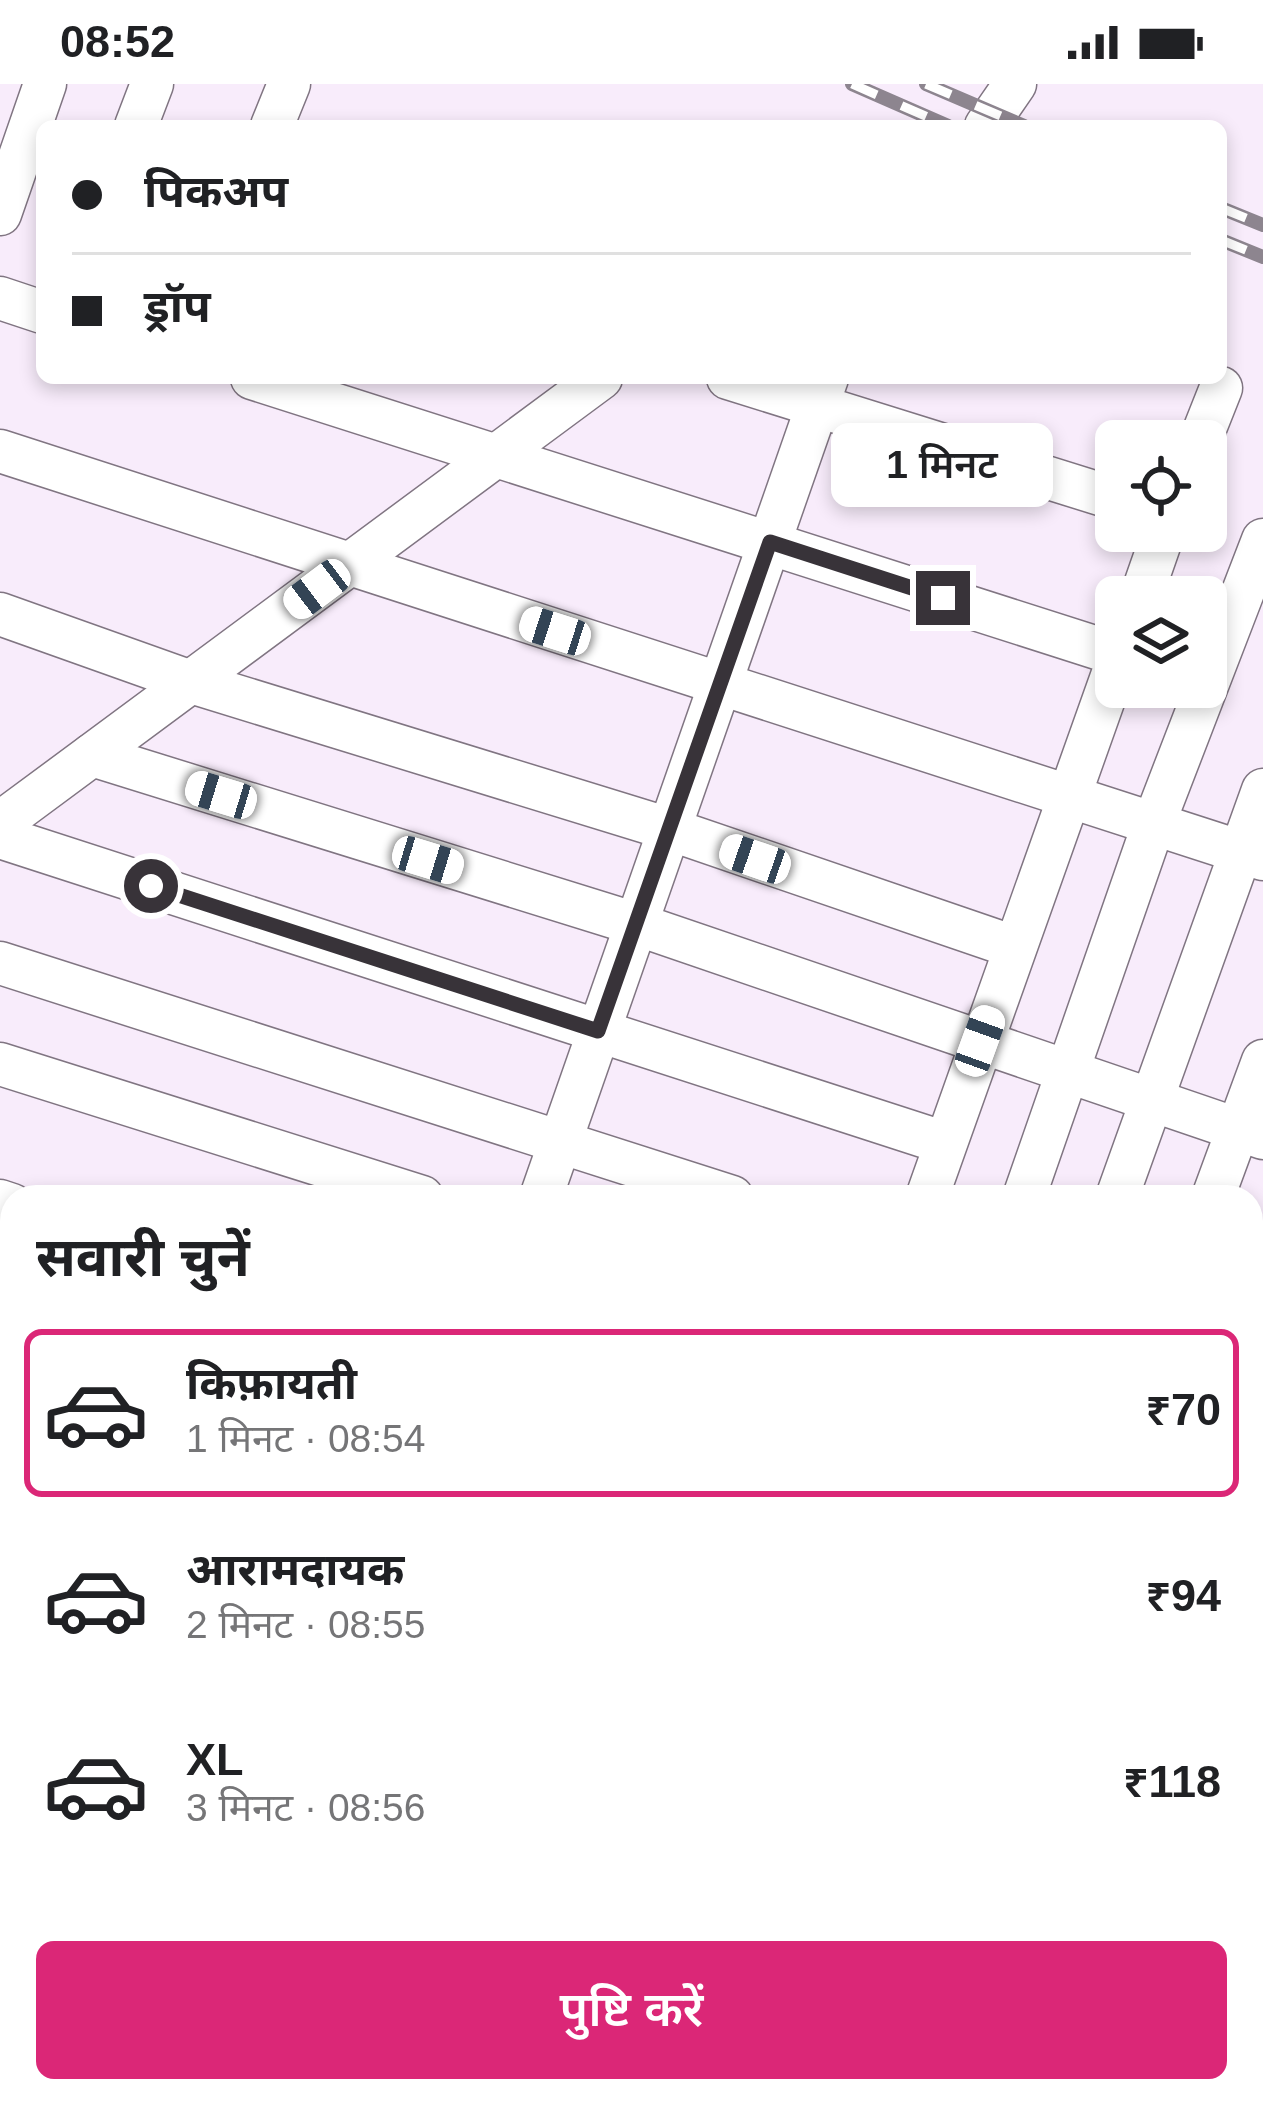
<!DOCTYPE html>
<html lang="hi">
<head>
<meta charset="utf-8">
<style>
  :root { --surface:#fff; --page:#f2f2f2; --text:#202124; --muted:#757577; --line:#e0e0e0; --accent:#db2777 }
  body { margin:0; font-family:Helvetica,"Noto Sans Devanagari",sans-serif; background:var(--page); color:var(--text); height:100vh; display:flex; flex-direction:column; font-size:45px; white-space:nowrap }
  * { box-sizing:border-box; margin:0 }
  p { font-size:39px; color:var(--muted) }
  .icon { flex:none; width:66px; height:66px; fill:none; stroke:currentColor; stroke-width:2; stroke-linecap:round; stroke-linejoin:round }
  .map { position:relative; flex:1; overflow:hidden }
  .details { position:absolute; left:0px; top:1101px; width:1263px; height:918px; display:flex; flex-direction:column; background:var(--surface); border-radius:36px 36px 0 0; box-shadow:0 6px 18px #0003 }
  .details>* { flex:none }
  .top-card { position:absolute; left:36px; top:36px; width:1191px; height:264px; border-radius:18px; box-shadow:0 6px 18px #0003; display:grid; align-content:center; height:264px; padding:0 36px; background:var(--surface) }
  .fabs { position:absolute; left:1095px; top:336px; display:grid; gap:24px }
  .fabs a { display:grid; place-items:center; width:132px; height:132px; border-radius:18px; background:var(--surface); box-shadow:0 6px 18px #0003; font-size:60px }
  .end { position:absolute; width:54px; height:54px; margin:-27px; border:15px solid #383339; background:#fff; box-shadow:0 0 0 6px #fff }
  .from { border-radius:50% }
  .bubble { position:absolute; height:84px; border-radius:18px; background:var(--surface); box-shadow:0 6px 18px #0003; font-size:39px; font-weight:600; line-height:84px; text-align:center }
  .car { position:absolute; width:36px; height:72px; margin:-36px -18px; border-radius:15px; box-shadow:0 0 9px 3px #0007; background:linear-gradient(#fff 24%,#345 0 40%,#fff 0 76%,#345 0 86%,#fff 0) }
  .top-card b { display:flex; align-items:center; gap:42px; height:114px; font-size:45px }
  .top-card b+b { border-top:3px solid var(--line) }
  .top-card i { width:30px; height:30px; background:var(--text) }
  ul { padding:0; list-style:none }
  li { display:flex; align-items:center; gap:36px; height:168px; margin:0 24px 18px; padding:0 12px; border:6px solid transparent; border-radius:18px }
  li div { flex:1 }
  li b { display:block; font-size:45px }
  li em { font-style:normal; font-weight:600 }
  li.active { border-color:var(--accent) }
  li>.icon { width:108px; height:108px; stroke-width:1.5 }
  h2 { padding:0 36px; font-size:54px; line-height:144px }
  .action { display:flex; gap:24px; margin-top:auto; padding:24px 36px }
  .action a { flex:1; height:138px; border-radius:18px; background:var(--accent); color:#fff; font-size:48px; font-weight:600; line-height:138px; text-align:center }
  .status { display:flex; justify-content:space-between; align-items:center; height:84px; padding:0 60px; background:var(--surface); direction:ltr }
  .status svg { height:33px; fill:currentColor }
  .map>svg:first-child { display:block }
</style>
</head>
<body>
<div class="status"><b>08:52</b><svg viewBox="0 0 49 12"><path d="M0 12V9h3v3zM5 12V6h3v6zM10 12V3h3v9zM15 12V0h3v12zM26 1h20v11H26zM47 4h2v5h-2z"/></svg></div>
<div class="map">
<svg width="1263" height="2019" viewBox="0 0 1263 2019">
  <rect width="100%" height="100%" fill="#f8ecfb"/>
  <g fill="#769ba9">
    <polygon points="1251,1440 1263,1444 1263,1720 1251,1716"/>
    <polygon points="1251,1779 1263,1783 1263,2019 1021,2019 1025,2007 1251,2007"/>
    <polygon points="576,2007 958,2007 954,2019 573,2019"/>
  </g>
  <g fill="#ecd2b7" stroke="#c0b3a6" stroke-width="3">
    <polygon points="0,1501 12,1504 12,1561 0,1557"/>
    <polygon points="0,1869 12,1873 12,1927 0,1923"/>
  </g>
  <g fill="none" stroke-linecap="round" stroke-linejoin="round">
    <defs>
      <g id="street">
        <polyline points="136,42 152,0"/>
        <polyline points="272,42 289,0"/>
        <polyline points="986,42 1015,0"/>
        <polyline points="0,130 45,0"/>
        <polyline points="0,214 42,228"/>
        <polyline points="252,294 1116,570"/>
        <polyline points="728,294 1116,415"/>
        <polyline points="1200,357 1221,304"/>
        <polyline points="0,367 1263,775"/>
        <polyline points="1141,513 1164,447"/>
        <polyline points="0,530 191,598 669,745 1014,863"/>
        <polyline points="92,671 636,840 1263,1054"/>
        <polyline points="0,739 601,294"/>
        <polyline points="0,753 945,1059"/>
        <polyline points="0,879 732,1113"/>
        <polyline points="0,980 422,1113"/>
        <polyline points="541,1113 827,294"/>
        <polyline points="927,1113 1116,581"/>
        <polyline points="1024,1113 1154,739 1263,456"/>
        <polyline points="1117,1113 1263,706"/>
        <polyline points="1213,1113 1263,977"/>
        <polyline points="0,1117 12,1121"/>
        <polyline points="1251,1289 1263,1257"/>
        <polyline points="0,1485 12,1488"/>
        <polyline points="0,1789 12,1792"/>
        <polyline points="240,2019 244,2007"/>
      </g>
    </defs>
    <use href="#street" stroke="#807582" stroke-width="45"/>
    <use href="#street" stroke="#fff" stroke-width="42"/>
    <defs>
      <g id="rail">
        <polyline points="852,0 948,42"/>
        <polyline points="926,0 1024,42"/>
        <polyline points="1221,124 1263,141"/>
        <polyline points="1221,156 1263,173"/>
      </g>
    </defs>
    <use href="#rail" stroke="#8d858f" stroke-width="14"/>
    <use href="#rail" stroke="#fff" stroke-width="9" stroke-dasharray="27" stroke-linecap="butt"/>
  </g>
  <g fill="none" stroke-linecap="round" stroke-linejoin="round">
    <polyline stroke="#383339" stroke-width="15" points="151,802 598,947 770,458 943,514"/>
  </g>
</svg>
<div class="fabs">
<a><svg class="icon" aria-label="locate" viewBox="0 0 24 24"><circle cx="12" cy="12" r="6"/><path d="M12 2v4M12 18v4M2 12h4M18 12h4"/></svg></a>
<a><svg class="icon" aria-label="layers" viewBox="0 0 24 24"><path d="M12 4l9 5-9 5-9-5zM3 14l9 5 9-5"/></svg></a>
</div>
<i class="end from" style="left:151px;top:802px"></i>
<i class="end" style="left:943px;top:514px"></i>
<div class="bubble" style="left:831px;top:339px;width:222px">1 मिनट</div>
<i class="car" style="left:317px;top:505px;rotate:233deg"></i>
<i class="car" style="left:555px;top:547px;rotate:288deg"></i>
<i class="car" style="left:221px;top:711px;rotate:287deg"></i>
<i class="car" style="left:755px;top:775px;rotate:289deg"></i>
<i class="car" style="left:428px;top:776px;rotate:107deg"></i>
<i class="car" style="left:980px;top:957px;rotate:20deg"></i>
<div class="top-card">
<b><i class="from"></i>पिकअप</b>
<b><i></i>ड्रॉप</b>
</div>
<section class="details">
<h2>सवारी चुनें</h2>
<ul>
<li class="active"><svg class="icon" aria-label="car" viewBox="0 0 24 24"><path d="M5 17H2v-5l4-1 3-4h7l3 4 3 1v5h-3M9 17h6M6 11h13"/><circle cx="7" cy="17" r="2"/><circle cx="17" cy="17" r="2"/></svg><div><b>किफ़ायती</b><p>1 मिनट · 08:54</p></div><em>₹70</em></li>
<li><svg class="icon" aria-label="car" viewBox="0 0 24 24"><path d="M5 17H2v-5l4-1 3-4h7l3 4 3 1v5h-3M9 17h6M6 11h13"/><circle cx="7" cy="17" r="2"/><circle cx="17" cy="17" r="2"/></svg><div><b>आरामदायक</b><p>2 मिनट · 08:55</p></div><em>₹94</em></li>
<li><svg class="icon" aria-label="car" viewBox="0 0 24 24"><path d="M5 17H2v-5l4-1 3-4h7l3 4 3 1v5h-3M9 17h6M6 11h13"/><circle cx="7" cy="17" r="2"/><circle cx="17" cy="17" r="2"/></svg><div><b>XL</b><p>3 मिनट · 08:56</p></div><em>₹118</em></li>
</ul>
<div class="action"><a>पुष्टि करें</a></div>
</section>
</div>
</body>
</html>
